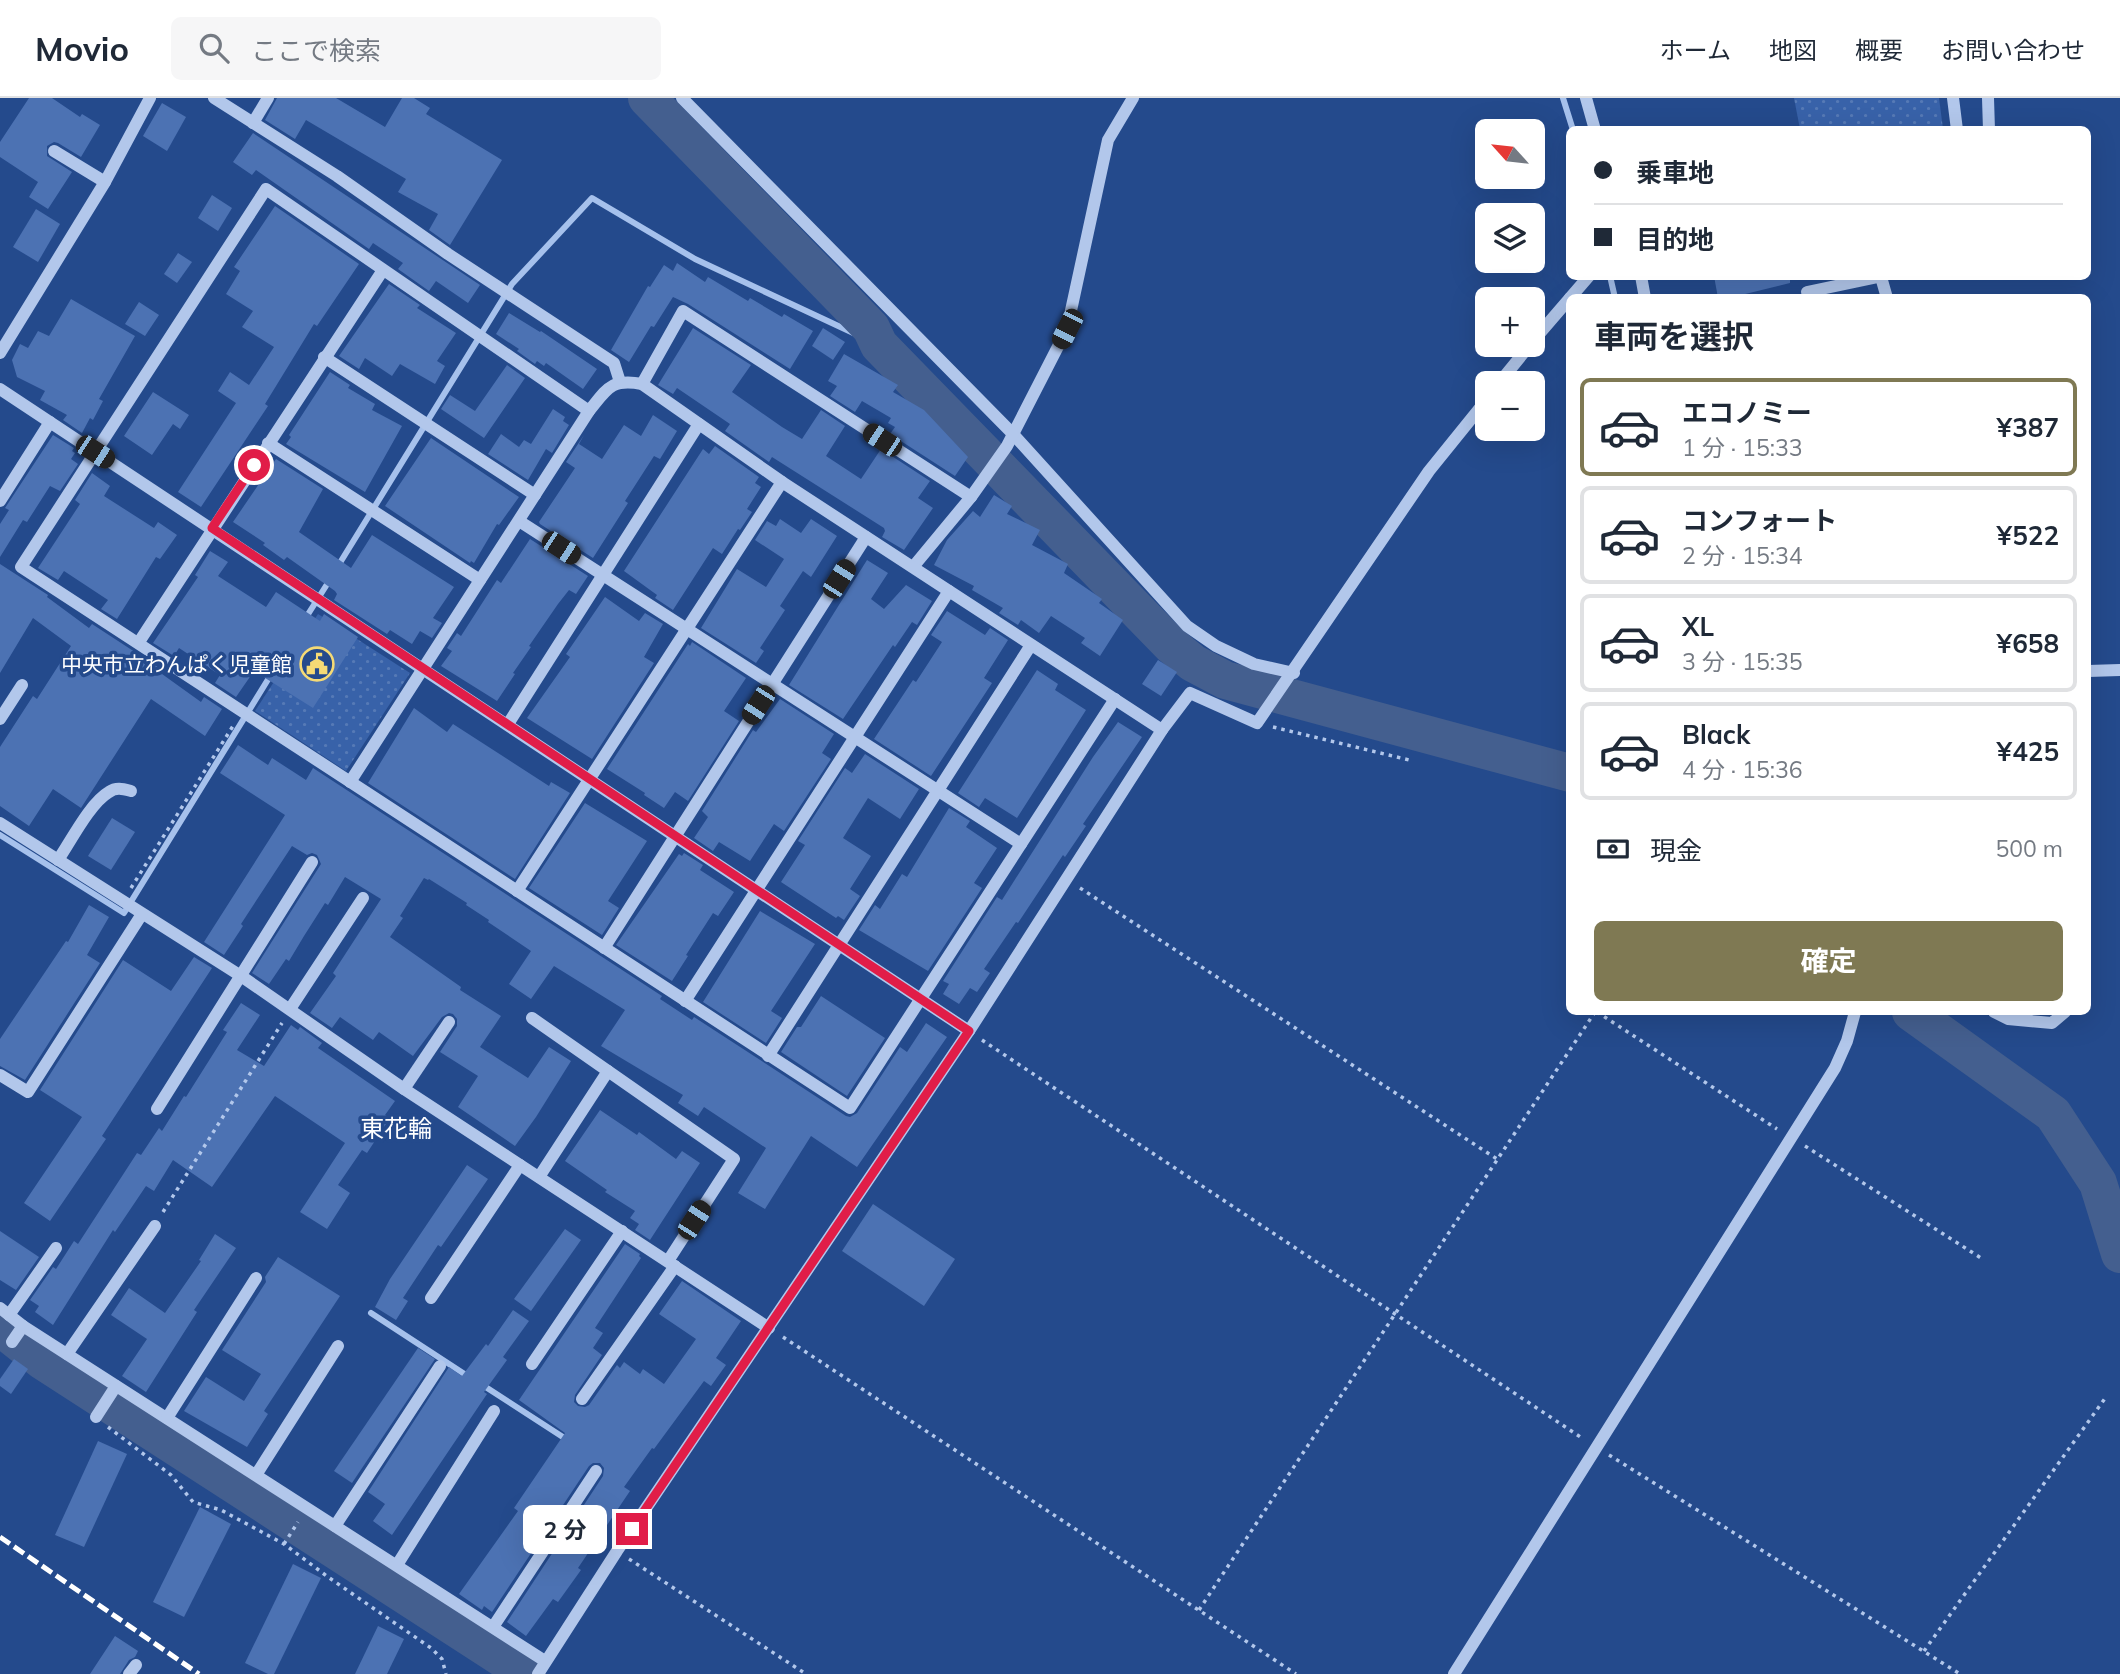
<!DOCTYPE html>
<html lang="ja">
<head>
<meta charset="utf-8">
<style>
  :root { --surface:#fff; --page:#f6f6f7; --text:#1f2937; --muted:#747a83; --line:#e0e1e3; --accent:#7f7953 }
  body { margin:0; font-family:Mulish,"Noto Sans JP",sans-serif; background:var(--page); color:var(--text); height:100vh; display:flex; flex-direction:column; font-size:26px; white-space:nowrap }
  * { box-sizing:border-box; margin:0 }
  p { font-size:23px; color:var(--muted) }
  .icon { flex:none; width:38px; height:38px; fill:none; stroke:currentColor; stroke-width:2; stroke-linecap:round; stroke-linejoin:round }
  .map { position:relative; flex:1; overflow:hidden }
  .side { position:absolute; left:1566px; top:196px; width:525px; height:721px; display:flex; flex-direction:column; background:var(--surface); border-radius:10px; box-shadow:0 7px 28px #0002 }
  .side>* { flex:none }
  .top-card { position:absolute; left:1566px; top:28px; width:525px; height:154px; border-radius:10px; box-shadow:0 7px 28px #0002; display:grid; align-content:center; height:154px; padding:0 28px; background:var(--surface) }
  .needle { width:46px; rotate:297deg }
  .tools { position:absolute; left:1475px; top:21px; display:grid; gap:14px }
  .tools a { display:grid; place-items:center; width:70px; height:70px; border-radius:10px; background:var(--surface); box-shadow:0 7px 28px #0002; font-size:35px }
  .end { position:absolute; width:32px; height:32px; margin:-16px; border:9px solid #e11d48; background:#fff; box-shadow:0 0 0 4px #fff }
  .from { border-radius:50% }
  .bubble { position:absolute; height:49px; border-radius:10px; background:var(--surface); box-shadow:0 7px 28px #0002; font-size:23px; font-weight:700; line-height:49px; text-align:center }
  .car { position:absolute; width:21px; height:42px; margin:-21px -10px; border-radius:9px; box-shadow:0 0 5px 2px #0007; background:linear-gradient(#222 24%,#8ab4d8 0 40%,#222 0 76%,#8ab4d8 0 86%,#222 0) }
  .top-card b { display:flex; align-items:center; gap:24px; height:66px; font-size:26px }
  .top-card b+b { border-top:2px solid var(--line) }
  .top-card i { width:18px; height:18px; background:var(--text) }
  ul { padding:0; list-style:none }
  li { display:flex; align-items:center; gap:21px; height:98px; margin:0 14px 10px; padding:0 14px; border:4px solid var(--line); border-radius:10px }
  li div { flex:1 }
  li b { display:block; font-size:26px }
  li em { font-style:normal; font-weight:700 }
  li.on { border-color:var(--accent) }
  li>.icon { width:63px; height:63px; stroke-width:1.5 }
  h2 { padding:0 28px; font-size:32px; line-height:84px }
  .pay { display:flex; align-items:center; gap:18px; height:77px; padding:0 28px; font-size:26px }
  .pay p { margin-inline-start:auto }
  .cta { display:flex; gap:14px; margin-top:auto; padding:14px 28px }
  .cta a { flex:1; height:80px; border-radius:10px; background:var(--accent); color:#fff; font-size:28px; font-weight:700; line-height:80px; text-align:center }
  header { display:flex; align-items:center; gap:42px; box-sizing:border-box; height:98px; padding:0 35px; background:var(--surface); border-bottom:2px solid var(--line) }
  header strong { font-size:33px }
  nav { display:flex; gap:38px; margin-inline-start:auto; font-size:24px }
  .search { width:490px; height:63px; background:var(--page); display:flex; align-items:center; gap:18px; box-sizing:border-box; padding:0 24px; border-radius:10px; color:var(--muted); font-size:26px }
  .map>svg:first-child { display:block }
</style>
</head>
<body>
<header>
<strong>Movio</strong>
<div class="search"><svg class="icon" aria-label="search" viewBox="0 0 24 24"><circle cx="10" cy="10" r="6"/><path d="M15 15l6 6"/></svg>ここで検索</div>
<nav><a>ホーム</a><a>地図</a><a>概要</a><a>お問い合わせ</a></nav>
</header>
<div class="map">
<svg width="2120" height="1576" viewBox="0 0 2120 1576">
  <defs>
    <pattern id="grass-dots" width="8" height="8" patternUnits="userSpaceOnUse" patternTransform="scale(1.75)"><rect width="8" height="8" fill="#3862a9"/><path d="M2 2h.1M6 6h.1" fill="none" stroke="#567ab6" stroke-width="1.8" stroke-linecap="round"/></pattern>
  </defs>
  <rect width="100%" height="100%" fill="#244a8c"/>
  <g fill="url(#grass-dots)">
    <polygon points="1794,0 1939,0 1943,31 1800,31"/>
    <polygon points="318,516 410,575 346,673 255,613"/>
  </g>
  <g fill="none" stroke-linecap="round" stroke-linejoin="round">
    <g stroke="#a6c1ec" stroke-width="6">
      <polyline points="1563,0 1573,32"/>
      <polyline points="1610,178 1615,200"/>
      <polyline points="338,468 512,186 592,100 695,161 879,247"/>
      <polyline points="305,521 331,480"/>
      <polyline points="0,737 124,815 272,575"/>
      <polyline points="371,1215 469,1279"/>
      <polyline points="481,1286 569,1343"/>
    </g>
    <g stroke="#445f8f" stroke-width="38">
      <polyline points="647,0 871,230 879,247 1171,547 1193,565 1225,582 1570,675"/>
      <polyline points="1911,914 2053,1016 2098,1085 2120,1156"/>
      <polyline points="0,1229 43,1263 527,1576"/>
    </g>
  </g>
  <g fill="#4c72b3">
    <polygon points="29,0 52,0 80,19 82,16 100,27 81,59 58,45 54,44 47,48 47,58 72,74 48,111 29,99 38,84 0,59 0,44"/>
    <polygon points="277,0 336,0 385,29 402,0 414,0 430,10 426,16 502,62 450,147 429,132 438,116 398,94 406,81 306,22 295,41 265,22"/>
    <polygon points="162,5 186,19 167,53 143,38"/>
    <polygon points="253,35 480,187 468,205 436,183 429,193 398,171 403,165 373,145 369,151 256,72 252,77 233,64"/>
    <polygon points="212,97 232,110 218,133 198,120"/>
    <polygon points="275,108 359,166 317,228 314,226 265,306 268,308 201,409 178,394 236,305 218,293 230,274 249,287 274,249 242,229 253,213 226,196 240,173 234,169"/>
    <polygon points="36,111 60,126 38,164 13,149"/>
    <polygon points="178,155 192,164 177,185 164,176"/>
    <polygon points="677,165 705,184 708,179 748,203 750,200 782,219 784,216 813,233 790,271 688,206 673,199 654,229 651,228 629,264 611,252 648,188 650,189 664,167 673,173"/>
    <polygon points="1714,178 1790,178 1790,185 1729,200 1718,200"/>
    <polygon points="389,186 420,207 417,210 456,235 437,263 445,268 435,286 400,266 392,278 365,260 359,271 339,258"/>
    <polygon points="71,201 135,238 99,301 103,303 93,322 90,320 82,335 63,322 67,317 40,302 45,293 17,279 12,262 20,246 28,250 38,233 49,238"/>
    <polygon points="139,204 159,217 145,238 125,226"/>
    <polygon points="509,215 540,234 541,233 597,271 583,291 546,265 544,268 537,263 535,266 517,253 519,251 496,236"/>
    <polygon points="693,230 751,267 732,294 782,329 802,341 821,312 845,328 826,358 861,381 881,351 930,383 918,400 933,410 904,452 882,439 885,433 884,430 772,359 769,364 725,333 730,326 677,290 673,296 658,287"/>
    <polygon points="823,230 845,244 833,262 812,248"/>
    <polygon points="844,256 898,287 893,294 924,312 968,359 955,378 890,336 895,329 888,325 891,320 862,303 855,314 830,298 837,288 828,283"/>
    <polygon points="507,267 525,280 484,340 441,311 450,297 475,313"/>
    <polygon points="330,274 350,287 348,290 375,306 372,312 402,328 365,394 286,346 291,339 289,337"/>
    <polygon points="153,294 189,317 180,331 173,326 152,357 124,338"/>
    <polygon points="553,311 565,319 563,323 569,327 552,355 546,351 528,382 488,356 501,336 519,349 524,342 531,346"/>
    <polygon points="653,317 677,333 660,361 654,358 625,403 628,405 593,460 540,426 539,424 575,370 566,364 584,337 579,346 602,361 624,327 641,338"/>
    <polygon points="53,337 74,350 72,353 75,355 71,361 78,366 60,393 50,388 27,424 23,422 0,459 0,426 9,412 5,410"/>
    <polygon points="431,340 519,399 499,427 497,426 474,465 471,463 470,465 385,408"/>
    <polygon points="715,348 759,379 755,385 761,389 747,411 752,414 740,432 738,431 722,456 713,450 673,512 655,500 657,497 624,473 703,351 709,356"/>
    <polygon points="276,361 323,391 299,434 351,470 372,437 454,489 433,520 442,525 432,540 420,533 412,546 390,532 387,536 334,502 337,496 335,493 287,459 284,462 263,447 265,445 233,424"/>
    <polygon points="92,375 110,388 104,398 154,430 158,424 177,437 160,461 156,459 117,521 101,511 108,502 64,473 58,482 38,470 80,406 75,402"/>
    <polygon points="994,397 1012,408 1007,416 1040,432 1032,447 1068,466 1064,475 1102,501 1099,505 1123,522 1100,558 1081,545 1085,540 1051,518 1039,535 1021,522 1018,527 999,515 1003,510 972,492 974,488 934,467 947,442 973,413 980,419"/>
    <polygon points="780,421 801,435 811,421 837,438 811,479 803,473 780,508 785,512 760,550 764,553 756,565 701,530 737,471 766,489 784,461 755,442 767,423 776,428"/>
    <polygon points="530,441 588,478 576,496 569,492 558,506 529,548 531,549 513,575 515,576 497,603 441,568 452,553 447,550 457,535 461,538 497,482 501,485"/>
    <polygon points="210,453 228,464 218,478 266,509 276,494 320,523 324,516 358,539 313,610 254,573 236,599 215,585 220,577 179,550 174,558 153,545 198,479 195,477"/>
    <polygon points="867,462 888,475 871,501 884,511 906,487 932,503 917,527 912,524 895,549 893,547 843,621 789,587"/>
    <polygon points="0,466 48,497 47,499 89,530 92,526 164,573 162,576 201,604 204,599 222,611 205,638 151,601 81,710 53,691 29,728 0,708 0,649 33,598 37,601 71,548 33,520 0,575"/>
    <polygon points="605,499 639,523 645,515 663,526 644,559 654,565 592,661 527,620 570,559 566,556"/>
    <polygon points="947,513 985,537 990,530 1008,542 984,580 992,585 931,678 874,641 913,582 916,584 942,544 931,537"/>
    <polygon points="692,544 746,580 724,613 739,623 688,703 675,694 664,710 644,697 645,695 607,671 688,546 690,548"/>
    <polygon points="1158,562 1177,574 1161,598 1142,586"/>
    <polygon points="1037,572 1058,586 1055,592 1086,612 1017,720 985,700 979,709 958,695"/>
    <polygon points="780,601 834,636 822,655 831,661 784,733 774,726 750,763 719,744 713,753 694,740 708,719 702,713 753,632 756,634"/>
    <polygon points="414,610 447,634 453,626 549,688 551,684 570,695 515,781 368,685"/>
    <polygon points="1118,624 1142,639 1083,726 1086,728 1065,759 1063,757 1018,825 1016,824 984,871 990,875 977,894 970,890 959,906 943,896 949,886 943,883 997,799 1002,802 1093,659"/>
    <polygon points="238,647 268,667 272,660 306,682 313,670 662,898 660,901 692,922 694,919 846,1018 850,1019 857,1015 900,949 907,954 926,925 947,939 857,1069 811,1038 765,1111 738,1095 766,1050 704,1009 698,1018 678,1005 683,997 601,948 625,912 554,868 531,901 509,886 531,853 488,824 489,822 466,807 467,805 429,781 428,782 424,780 400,818 403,820 390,839 461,889 460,892 501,918 480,949 528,980 549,949 571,963 536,1019 515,1048 458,1009 478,978 440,954 457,928 457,921 453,916 449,915 442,919 413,958 379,934 373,942 340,919 332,930 310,915 336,878 333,875 381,801 345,779 328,807 325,805 304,838 289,863 286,861 269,886 252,875 321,766 317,757 312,755 307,757 292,748 241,826 243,828 224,857 204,844 285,717 220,675"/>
    <polygon points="865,656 919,691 900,721 868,700 843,740 871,758 850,791 860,798 844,822 838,818 836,820 781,784 805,747 798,743 845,670 852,675"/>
    <polygon points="585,705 647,743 608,803 619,810 602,837 529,790"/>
    <polygon points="949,710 970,723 966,729 997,750 974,785 982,790 928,873 859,832 875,807 880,811 902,776 907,779"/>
    <polygon points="112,720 135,734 111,772 88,758"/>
    <polygon points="684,755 703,767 700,772 734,794 718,818 713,815 686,857 688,858 672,883 616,847 679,756 682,758"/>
    <polygon points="89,807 109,819 87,857 100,865 25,982 0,968 0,941 66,843 68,844"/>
    <polygon points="760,813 815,846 771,913 782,920 766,945 703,904"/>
    <polygon points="194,859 212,870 102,1038 106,1041 50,1123 24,1105 82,1019 40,992 123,862 171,893"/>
    <polygon points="821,898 885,940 847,998 781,954 797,929 801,929"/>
    <polygon points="241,905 260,917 237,952 264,968 291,927 298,932 300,929 322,945 318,950 395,1003 385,1017 390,1020 367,1055 362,1052 338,1087 350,1095 327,1131 300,1114 345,1045 275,998 212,1089 173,1062 154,1093 146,1088 115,1134 113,1132 53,1227 35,1214 39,1208 30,1202 53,1169 56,1171 74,1143 78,1146 137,1055 141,1057 159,1030 162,1033 184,998 186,999 227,934 223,932"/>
    <polygon points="600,1012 637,1037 639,1034 676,1061 682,1053 700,1065 650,1142 635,1132 639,1126 630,1120 635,1113 605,1094 607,1092 565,1063"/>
    <polygon points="467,1067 488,1081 441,1149 438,1147 403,1200 408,1203 396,1222 375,1209 390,1181"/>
    <polygon points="873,1106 955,1161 924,1208 842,1153"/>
    <polygon points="565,1131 581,1142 531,1213 514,1201"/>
    <polygon points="0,1133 39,1159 16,1192 0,1182"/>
    <polygon points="215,1136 236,1150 194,1212 197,1214 146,1294 122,1278 147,1241 111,1217 129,1190 165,1215 201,1163 199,1162"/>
    <polygon points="625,1146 640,1156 639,1158 641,1160 595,1230 603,1235 593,1250 602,1257 575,1297 574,1304 578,1308 585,1309 589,1307 617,1267 620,1270 624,1264 640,1276 643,1271 664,1286 696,1241 659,1216 682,1183 741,1223 716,1260 726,1267 711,1288 704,1283 654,1351 652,1350 624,1389 630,1393 578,1470 581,1472 558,1504 553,1501 526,1538 507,1524 603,1378 604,1370 600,1365 593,1365 589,1368 492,1514 484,1508 482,1512 459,1496 518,1413 514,1410 565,1335 519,1302"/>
    <polygon points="278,1159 340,1198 264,1313 268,1316 247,1349 184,1313 206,1279 244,1303 261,1276 222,1252 266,1184 265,1179"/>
    <polygon points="513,1212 529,1223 503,1259 507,1262 484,1294 487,1296 392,1437 373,1423 385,1406 368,1394 449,1269 462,1278 486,1246 488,1248"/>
    <polygon points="418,1250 435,1261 352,1385 334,1373"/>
    <polygon points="14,1261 28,1271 11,1296 0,1288 0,1281"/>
    <polygon points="98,1343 127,1356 84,1449 55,1437"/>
    <polygon points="200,1409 231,1426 184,1519 153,1504"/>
    <polygon points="293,1466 321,1480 274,1576 268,1576 245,1565"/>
    <polygon points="378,1528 404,1541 387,1576 355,1576"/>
    <polygon points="115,1538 138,1553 135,1559 129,1562 120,1576 90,1576"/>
  </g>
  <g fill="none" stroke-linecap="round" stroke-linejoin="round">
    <g stroke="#b2c7eb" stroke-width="3.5" stroke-dasharray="3.5 5" stroke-linecap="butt">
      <polyline points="1273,629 1409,662"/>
      <polyline points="131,790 233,628"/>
      <polyline points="1080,790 1497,1061"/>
      <polyline points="1597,914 1777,1031"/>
      <polyline points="982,942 1582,1340"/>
      <polyline points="1805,1048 1981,1160"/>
      <polyline points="163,1114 282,925"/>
      <polyline points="783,1239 1296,1576"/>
      <polyline points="108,1329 171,1377 193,1404 221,1412 284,1446 328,1479 431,1550 442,1561 446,1576"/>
      <polyline points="1609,1357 1960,1576"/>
      <polyline points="284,1446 298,1424"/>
      <polyline points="629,1461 806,1576"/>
      <polyline points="1199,1512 1595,914"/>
      <polyline points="1924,1553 2106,1299"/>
    </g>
    <g stroke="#b2c7eb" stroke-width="12">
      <polyline points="214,0 337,78 448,156 614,265 620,284"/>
      <polyline points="682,0 1013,336 1187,528 1216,548 1254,566 1294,575"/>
      <polyline points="1586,0 1595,32"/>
      <polyline points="1953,0 1957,32"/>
      <polyline points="1988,0 1989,32"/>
      <polyline points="253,25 268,0"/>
      <polyline points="54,53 105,84"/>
      <polyline points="1641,178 1645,200"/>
      <polyline points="1881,179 1887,200"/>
      <polyline points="1807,194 1883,178"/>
      <polyline points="1570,200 1589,178"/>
      <polyline points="1533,243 1570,200"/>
      <polyline points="0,255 105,84 150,0"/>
      <polyline points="324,259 535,397"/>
      <polyline points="1499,285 1530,247"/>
      <polyline points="642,286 683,213 971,399"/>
      <polyline points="0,291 969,933"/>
      <polyline points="589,313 266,91 21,469 850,1010 1115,601"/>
      <polyline points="268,345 480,482"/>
      <polyline points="0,403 50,324"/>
      <polyline points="519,423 1021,746"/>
      <polyline points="913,469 971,399 1007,348 1067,231 1108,42 1133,0"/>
      <polyline points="139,544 383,172"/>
      <polyline points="2088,573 2120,572"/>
      <polyline points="0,621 22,587"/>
      <polyline points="508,626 699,326"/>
      <path d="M350 684 589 313C607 291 611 280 642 286L782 384 1162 632"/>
      <polyline points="0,725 241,878 404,991 769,1230"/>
      <path d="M58 762C71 743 90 705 109 694 116 689 123 691 131 693"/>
      <polyline points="517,793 782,384"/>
      <polyline points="604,850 866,439"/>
      <polyline points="685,903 949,493"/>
      <polyline points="290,911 363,800"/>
      <polyline points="1994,914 2008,921 2052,925 2065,914"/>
      <polyline points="532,920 734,1061 668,1163"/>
      <polyline points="768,958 1031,547"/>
      <polyline points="0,977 28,994 142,816"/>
      <polyline points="404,991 449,924"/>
      <polyline points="157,1011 312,764"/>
      <polyline points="539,1079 608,973"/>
      <polyline points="431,1200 520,1067"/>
      <polyline points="0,1210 23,1228 545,1563"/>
      <polyline points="9,1217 56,1150"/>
      <polyline points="12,1244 23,1228"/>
      <polyline points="67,1256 155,1128"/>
      <polyline points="532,1266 622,1133"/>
      <polyline points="582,1301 675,1168"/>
      <polyline points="96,1319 116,1288"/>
      <polyline points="167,1320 256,1180"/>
      <polyline points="256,1377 338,1248"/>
      <polyline points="335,1428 440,1268"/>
      <polyline points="397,1467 494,1313"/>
      <polyline points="493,1529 596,1373"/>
      <polyline points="129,1576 136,1567"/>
      <polyline points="538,1576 617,1453 969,933 1162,632 1190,595 1257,625 1429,373 1488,300"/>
      <polyline points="1454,1576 1835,970 1847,943 1855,914"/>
    </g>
    <polyline stroke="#fff" stroke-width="5" stroke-dasharray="12 5" stroke-linecap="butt" points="0,1439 199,1576"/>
  </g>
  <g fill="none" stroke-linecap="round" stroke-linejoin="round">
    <polyline stroke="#e11d48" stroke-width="9" points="254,367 212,430 969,933 632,1431"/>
  </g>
  <defs>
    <symbol id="civic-ring" viewBox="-11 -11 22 22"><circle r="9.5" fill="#244a8c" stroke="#f5da75" stroke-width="1.5"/><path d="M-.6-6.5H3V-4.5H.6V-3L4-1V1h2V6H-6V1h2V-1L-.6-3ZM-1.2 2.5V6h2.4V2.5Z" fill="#f5da75"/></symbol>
  </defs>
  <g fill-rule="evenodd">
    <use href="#civic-ring" x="298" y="547" width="38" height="38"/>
  </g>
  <g text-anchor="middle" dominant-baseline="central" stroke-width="7" stroke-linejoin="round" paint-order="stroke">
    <g font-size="21" fill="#fff" stroke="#244a8c" text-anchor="end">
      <text x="292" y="566">中央市立わんぱく児童館</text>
    </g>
    <g font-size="24" fill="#fff" stroke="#244a8c">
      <text x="396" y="1030">東花輪</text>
    </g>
  </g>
</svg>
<div class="tools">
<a><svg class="needle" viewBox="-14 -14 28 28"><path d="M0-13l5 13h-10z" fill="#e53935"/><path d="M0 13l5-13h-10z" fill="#747a83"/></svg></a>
<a><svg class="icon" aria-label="layers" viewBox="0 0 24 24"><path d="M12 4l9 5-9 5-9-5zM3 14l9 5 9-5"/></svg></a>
<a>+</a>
<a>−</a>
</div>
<i class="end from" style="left:254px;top:367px"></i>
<i class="end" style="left:632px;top:1431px"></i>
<div class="bubble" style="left:523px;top:1407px;width:84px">2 分</div>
<i class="car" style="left:1067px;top:231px;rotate:207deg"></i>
<i class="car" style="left:882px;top:342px;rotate:303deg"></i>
<i class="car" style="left:95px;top:354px;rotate:123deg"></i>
<i class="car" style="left:561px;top:450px;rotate:123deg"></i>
<i class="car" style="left:839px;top:481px;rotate:32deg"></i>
<i class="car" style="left:758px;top:607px;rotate:213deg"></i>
<i class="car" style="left:694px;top:1122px;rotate:33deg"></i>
<div class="top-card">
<b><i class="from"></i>乗車地</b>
<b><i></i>目的地</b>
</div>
<section class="side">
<h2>車両を選択</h2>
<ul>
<li class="on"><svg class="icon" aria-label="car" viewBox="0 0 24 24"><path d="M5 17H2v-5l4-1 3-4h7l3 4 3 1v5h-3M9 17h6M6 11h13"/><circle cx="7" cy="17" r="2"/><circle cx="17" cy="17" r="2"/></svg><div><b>エコノミー</b><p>1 分 · 15:33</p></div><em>¥387</em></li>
<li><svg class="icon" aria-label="car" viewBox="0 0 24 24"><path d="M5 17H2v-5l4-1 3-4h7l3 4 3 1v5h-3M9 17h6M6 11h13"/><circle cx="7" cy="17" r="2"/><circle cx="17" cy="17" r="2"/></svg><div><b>コンフォート</b><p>2 分 · 15:34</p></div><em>¥522</em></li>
<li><svg class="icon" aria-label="car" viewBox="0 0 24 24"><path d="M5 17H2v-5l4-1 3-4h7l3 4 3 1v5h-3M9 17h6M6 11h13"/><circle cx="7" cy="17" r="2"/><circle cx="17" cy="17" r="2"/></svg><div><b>XL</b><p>3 分 · 15:35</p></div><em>¥658</em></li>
<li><svg class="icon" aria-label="car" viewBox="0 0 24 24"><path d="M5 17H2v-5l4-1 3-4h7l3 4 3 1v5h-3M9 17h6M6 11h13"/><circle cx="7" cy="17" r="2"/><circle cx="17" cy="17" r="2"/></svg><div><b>Black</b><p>4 分 · 15:36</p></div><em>¥425</em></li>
</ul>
<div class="pay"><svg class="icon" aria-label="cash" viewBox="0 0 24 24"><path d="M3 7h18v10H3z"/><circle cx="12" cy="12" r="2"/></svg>現金<p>500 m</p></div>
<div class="cta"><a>確定</a></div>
</section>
</div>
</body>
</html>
